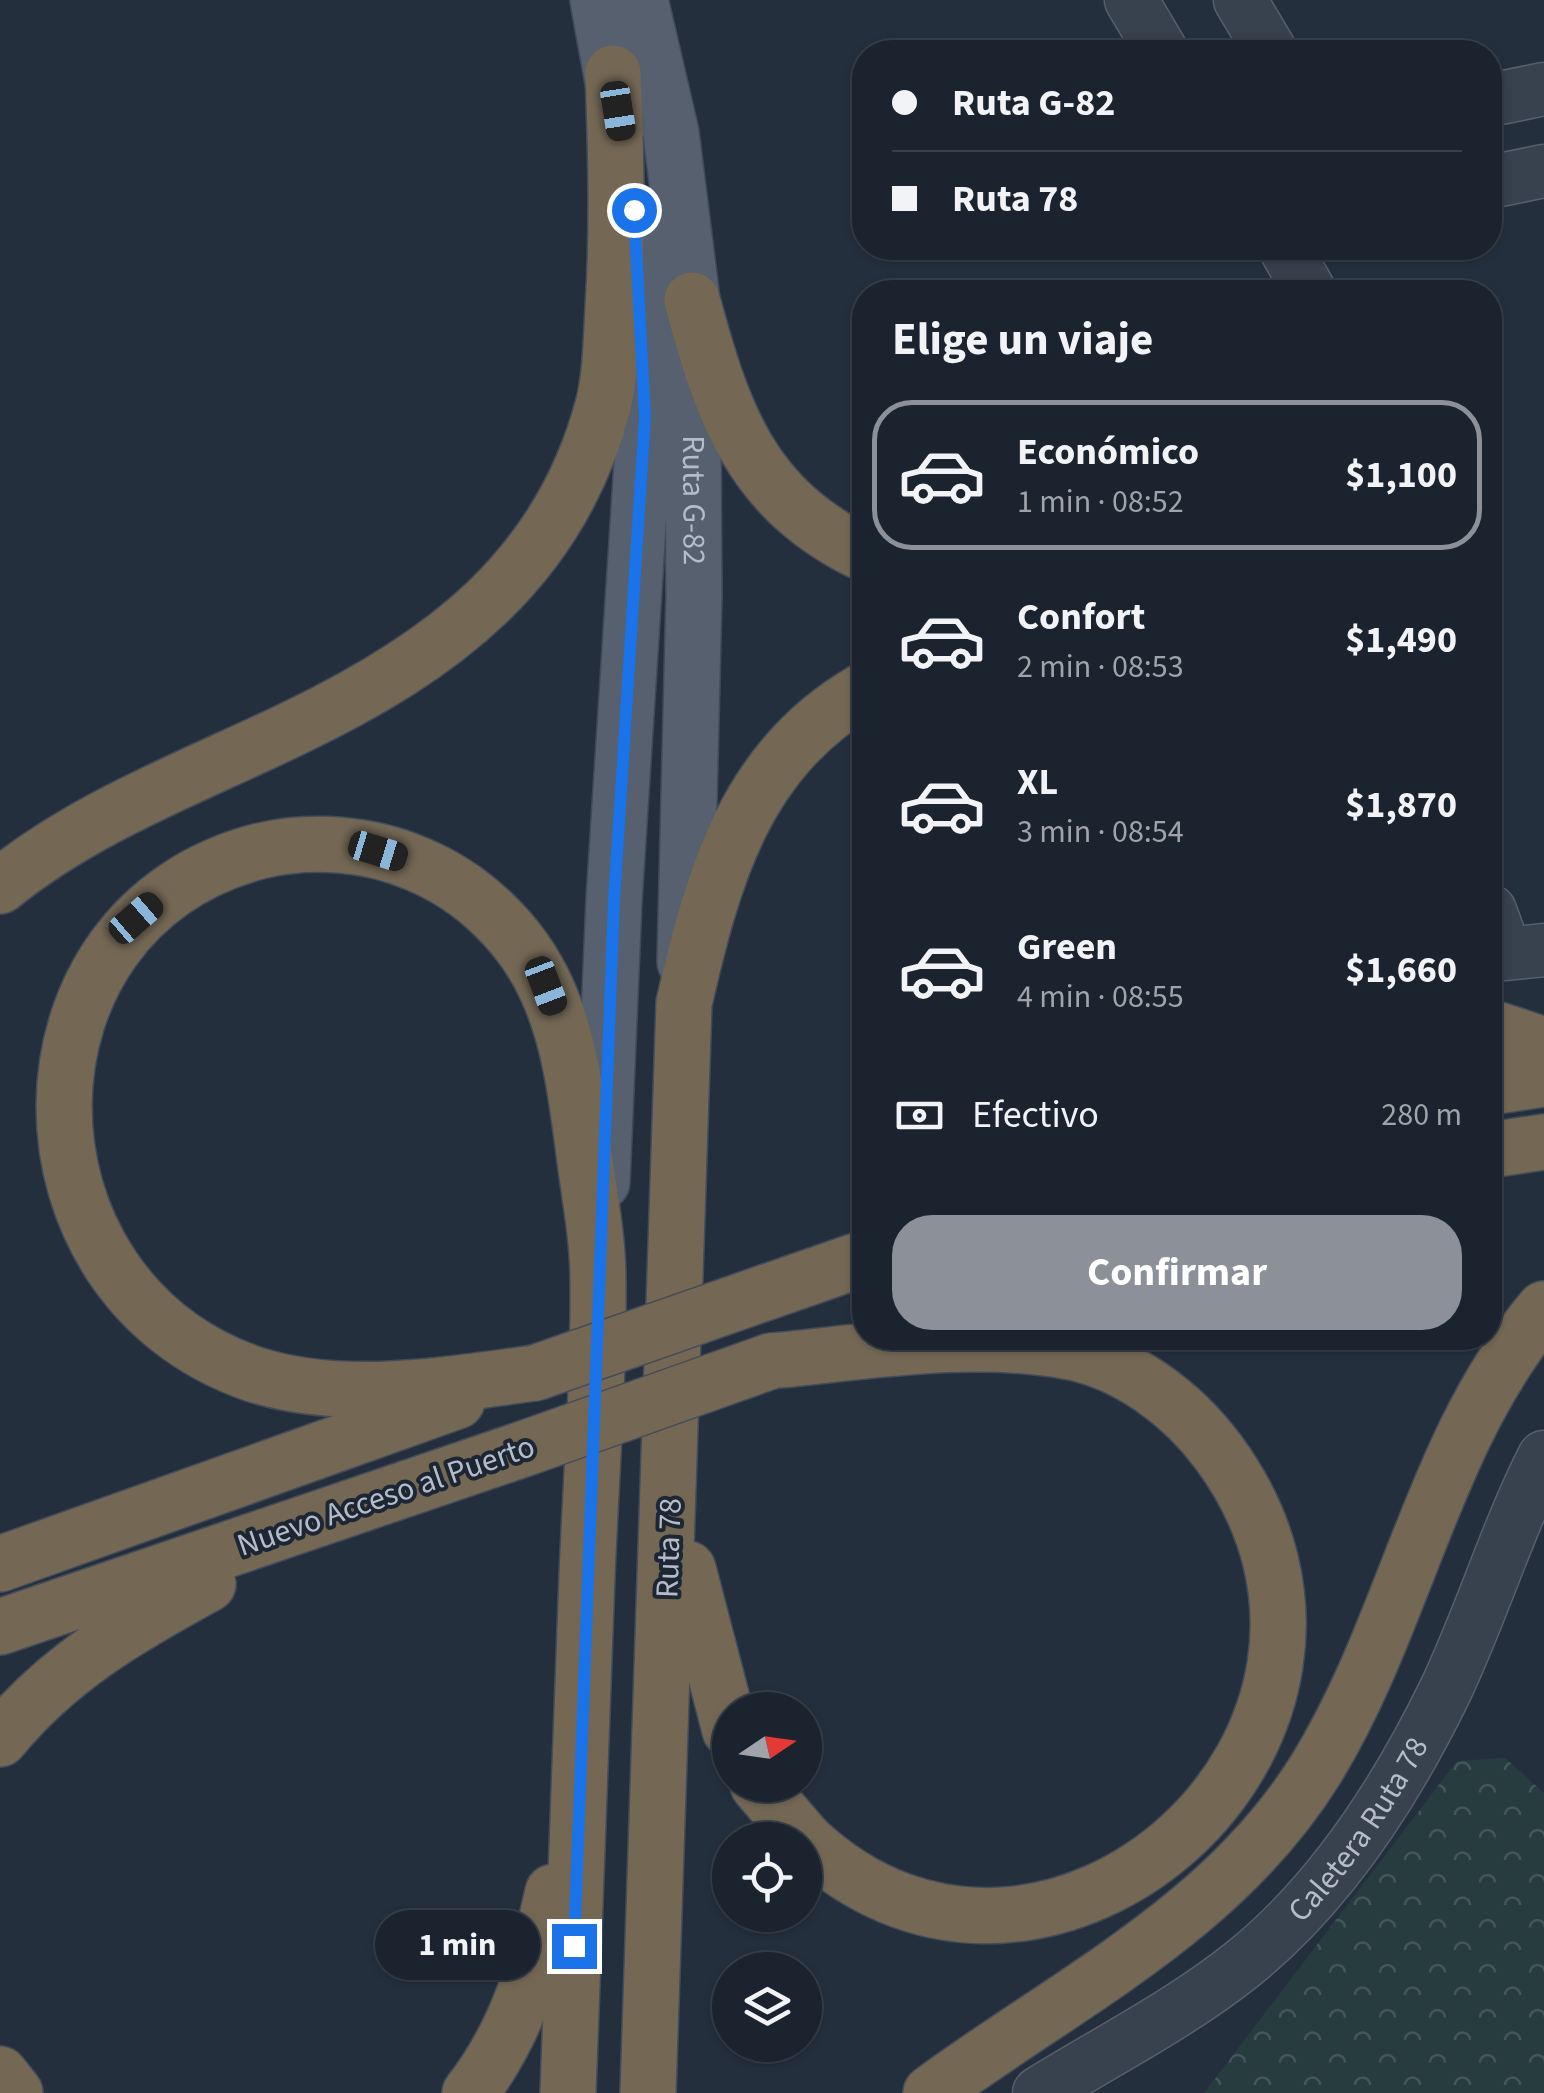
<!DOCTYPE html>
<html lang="es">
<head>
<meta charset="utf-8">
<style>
  :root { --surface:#1b232e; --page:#242b36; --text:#f1f3f6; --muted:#a0a4aa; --line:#39404a; --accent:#8c9099 }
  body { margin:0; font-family:"Source Sans 3",sans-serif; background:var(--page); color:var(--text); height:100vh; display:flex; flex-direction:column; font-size:38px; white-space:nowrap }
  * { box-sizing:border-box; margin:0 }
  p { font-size:32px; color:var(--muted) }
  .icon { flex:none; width:55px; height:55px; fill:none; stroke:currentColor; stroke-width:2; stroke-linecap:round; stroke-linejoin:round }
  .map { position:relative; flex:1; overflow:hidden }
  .drawer { position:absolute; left:852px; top:280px; width:650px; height:1070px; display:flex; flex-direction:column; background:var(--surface); border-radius:40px; box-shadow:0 2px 8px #0004,0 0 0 2px var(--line) }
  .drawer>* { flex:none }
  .banner { position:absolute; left:852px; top:40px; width:650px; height:220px; border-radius:40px; box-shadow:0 2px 8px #0004,0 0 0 2px var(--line); display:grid; align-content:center; height:220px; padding:0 40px; background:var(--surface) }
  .needle { width:65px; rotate:77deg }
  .buttons { position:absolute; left:712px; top:1692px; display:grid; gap:20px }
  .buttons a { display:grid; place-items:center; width:110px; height:110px; border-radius:50%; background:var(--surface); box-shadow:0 2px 8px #0004,0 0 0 2px var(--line); font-size:50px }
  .end { position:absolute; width:45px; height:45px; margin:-22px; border:12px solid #1a73e8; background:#fff; box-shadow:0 0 0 5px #fff }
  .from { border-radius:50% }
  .bubble { position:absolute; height:70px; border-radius:35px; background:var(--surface); box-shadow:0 2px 8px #0004,0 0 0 2px var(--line); font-size:32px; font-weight:700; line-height:70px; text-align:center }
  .car { position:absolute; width:30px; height:60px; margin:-30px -15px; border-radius:12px; box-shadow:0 0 8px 2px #0007; background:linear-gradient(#222 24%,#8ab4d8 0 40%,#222 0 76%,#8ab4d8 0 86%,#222 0) }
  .banner b { display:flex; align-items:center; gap:35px; height:95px; font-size:38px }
  .banner b+b { border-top:2px solid var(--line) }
  .banner i { width:25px; height:25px; background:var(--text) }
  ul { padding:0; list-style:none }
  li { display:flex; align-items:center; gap:30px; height:150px; margin:0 20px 15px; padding:0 20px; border:5px solid transparent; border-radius:40px }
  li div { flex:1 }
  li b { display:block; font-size:38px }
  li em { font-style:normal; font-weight:700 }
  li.active { border-color:var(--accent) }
  li>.icon { width:90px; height:90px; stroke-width:1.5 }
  h2 { padding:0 40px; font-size:45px; line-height:120px }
  .pay { display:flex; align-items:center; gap:25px; height:110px; padding:0 40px; font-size:38px }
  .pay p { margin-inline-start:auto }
  .cta { display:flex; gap:20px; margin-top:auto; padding:20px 40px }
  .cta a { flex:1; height:115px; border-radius:40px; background:var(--accent); color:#fff; font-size:40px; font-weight:700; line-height:115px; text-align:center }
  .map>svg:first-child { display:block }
</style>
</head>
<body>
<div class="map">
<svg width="1544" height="2093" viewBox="0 0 1544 2093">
  <defs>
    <pattern id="forest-crowns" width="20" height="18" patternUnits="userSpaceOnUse" patternTransform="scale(2.5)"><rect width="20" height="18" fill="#263c3f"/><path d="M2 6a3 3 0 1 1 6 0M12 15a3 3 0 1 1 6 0" fill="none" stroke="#435659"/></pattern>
  </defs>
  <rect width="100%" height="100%" fill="#242f3e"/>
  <polygon fill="url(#forest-crowns)" points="1505,1758 1544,1793 1544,2093 1204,2093 1457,1761"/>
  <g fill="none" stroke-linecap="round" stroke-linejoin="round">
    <defs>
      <g id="minor">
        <polyline points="1131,0 1162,52"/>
        <polyline points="1240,0 1271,52"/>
        <polyline points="1490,100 1544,89"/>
        <polyline points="1490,182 1544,171"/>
        <polyline points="1285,248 1310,292"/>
        <polyline points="1490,911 1506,954 1544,950"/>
        <path id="s1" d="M1039 2093C1107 2051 1182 2013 1244 1963 1333 1891 1397 1790 1446 1689 1482 1613 1506 1532 1544 1457"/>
      </g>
      <g id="major">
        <polyline points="598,0 620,120"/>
        <path id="s2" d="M640 0 671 133 692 300 694 595 685 962"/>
        <polyline points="602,1182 614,900 645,417 634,215"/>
      </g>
      <g id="highway">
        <path d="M692 300C723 415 751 499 865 554"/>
        <path d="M0 886C86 816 195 776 294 728 440 658 559 571 603 406 611 375 611 341 613 308 618 230 616 152 613 73"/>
        <polyline points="1490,1027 1544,1045"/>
        <polyline points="1490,1087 1544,1079"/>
        <polyline points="1490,1150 1544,1142"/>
        <polyline points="767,1292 865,1258"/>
        <path d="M771 1361C866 1352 971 1334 1065 1351 1126 1361 1183 1404 1219 1453 1425 1734 1046 2068 805 1840"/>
        <path d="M535 1373C444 1385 342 1403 253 1374 0 1286 0 918 260 851 311 839 369 843 417 864 473 887 522 934 547 990 569 1038 576 1093 583 1145 588 1189 598 1235 598 1280 599 1378 591 1477 587 1576 580 1748 575 1921 568 2093"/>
        <polyline points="0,1564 457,1401"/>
        <polyline points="688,1569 730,1730"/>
        <polyline points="0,1627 526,1448"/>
        <path d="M0 1739C58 1668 129 1627 208 1584"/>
        <polyline points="758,1785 805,1840"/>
        <polyline points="0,2074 15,2093"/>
        <path d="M470 2093C516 2035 537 1964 553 1892"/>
        <path d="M648 2093 684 1003C713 877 745 758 865 690"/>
        <path d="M931 2093C1068 1992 1223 1919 1316 1769 1406 1623 1432 1441 1544 1309"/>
      </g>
    </defs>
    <use href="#minor" stroke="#565f6c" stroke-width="55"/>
    <use href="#major" stroke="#414a57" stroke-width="58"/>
    <use href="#highway" stroke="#434c59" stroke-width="58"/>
    <use href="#minor" stroke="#38414e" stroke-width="52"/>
    <use href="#major" stroke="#56606e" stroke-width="55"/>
    <use href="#highway" stroke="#746855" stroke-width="55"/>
    <defs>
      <g id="highway-bridge">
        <polyline points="535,1373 767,1292"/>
        <polyline points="526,1448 771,1361"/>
      </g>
    </defs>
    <use href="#highway-bridge" stroke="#434c59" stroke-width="58" stroke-linecap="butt"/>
    <use href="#highway-bridge" stroke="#746855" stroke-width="55"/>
  </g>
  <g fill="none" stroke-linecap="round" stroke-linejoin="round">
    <polyline stroke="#1a73e8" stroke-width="12" points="574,1946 614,900 645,417 634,210"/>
  </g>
  <g text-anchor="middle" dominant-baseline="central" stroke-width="8" stroke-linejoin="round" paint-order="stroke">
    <g font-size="32" fill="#b4bcc9" stroke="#1d2633">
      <text stroke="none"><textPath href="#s2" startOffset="505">Ruta G-82</textPath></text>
      <text transform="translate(386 1496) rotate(-19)">Nuevo Acceso al Puerto</text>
      <text transform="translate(669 1548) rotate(-88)">Ruta 78</text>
      <text stroke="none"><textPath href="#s1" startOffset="420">Caletera Ruta 78</textPath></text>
    </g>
  </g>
</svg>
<div class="buttons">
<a><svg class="needle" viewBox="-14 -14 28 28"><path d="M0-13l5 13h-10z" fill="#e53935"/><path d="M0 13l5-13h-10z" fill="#a0a4aa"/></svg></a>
<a><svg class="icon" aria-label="locate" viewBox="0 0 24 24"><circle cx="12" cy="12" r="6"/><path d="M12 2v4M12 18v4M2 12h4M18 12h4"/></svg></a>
<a><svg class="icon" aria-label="layers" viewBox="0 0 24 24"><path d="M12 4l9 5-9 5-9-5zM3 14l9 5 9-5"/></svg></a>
</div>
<i class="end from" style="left:634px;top:210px"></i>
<i class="end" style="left:574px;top:1946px"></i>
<div class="bubble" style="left:375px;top:1910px;width:165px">1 min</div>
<i class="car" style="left:618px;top:111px;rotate:171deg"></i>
<i class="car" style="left:378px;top:851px;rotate:107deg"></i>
<i class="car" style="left:136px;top:918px;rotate:49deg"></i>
<i class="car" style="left:546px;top:986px;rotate:159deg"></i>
<div class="banner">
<b><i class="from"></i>Ruta G-82</b>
<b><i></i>Ruta 78</b>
</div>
<section class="drawer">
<h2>Elige un viaje</h2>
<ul>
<li class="active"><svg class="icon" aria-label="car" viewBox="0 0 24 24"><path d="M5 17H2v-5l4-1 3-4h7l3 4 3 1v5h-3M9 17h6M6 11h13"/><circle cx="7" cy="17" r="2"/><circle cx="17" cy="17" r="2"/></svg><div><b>Económico</b><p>1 min · 08:52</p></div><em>$1,100</em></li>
<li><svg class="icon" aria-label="car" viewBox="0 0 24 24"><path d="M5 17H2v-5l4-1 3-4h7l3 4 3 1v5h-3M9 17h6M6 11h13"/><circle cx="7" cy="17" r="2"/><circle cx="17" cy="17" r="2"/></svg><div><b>Confort</b><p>2 min · 08:53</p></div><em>$1,490</em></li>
<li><svg class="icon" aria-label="car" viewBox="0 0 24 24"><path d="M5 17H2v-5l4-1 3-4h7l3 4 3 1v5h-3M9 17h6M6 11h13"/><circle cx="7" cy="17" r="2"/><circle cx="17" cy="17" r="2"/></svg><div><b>XL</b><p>3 min · 08:54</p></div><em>$1,870</em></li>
<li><svg class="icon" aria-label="car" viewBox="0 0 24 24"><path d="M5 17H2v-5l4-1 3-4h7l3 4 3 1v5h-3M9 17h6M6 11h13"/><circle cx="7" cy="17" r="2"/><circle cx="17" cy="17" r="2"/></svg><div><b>Green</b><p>4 min · 08:55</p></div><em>$1,660</em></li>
</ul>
<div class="pay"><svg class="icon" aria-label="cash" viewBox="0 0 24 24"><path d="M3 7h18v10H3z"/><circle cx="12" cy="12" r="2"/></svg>Efectivo<p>280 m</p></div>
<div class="cta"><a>Confirmar</a></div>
</section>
</div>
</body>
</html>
